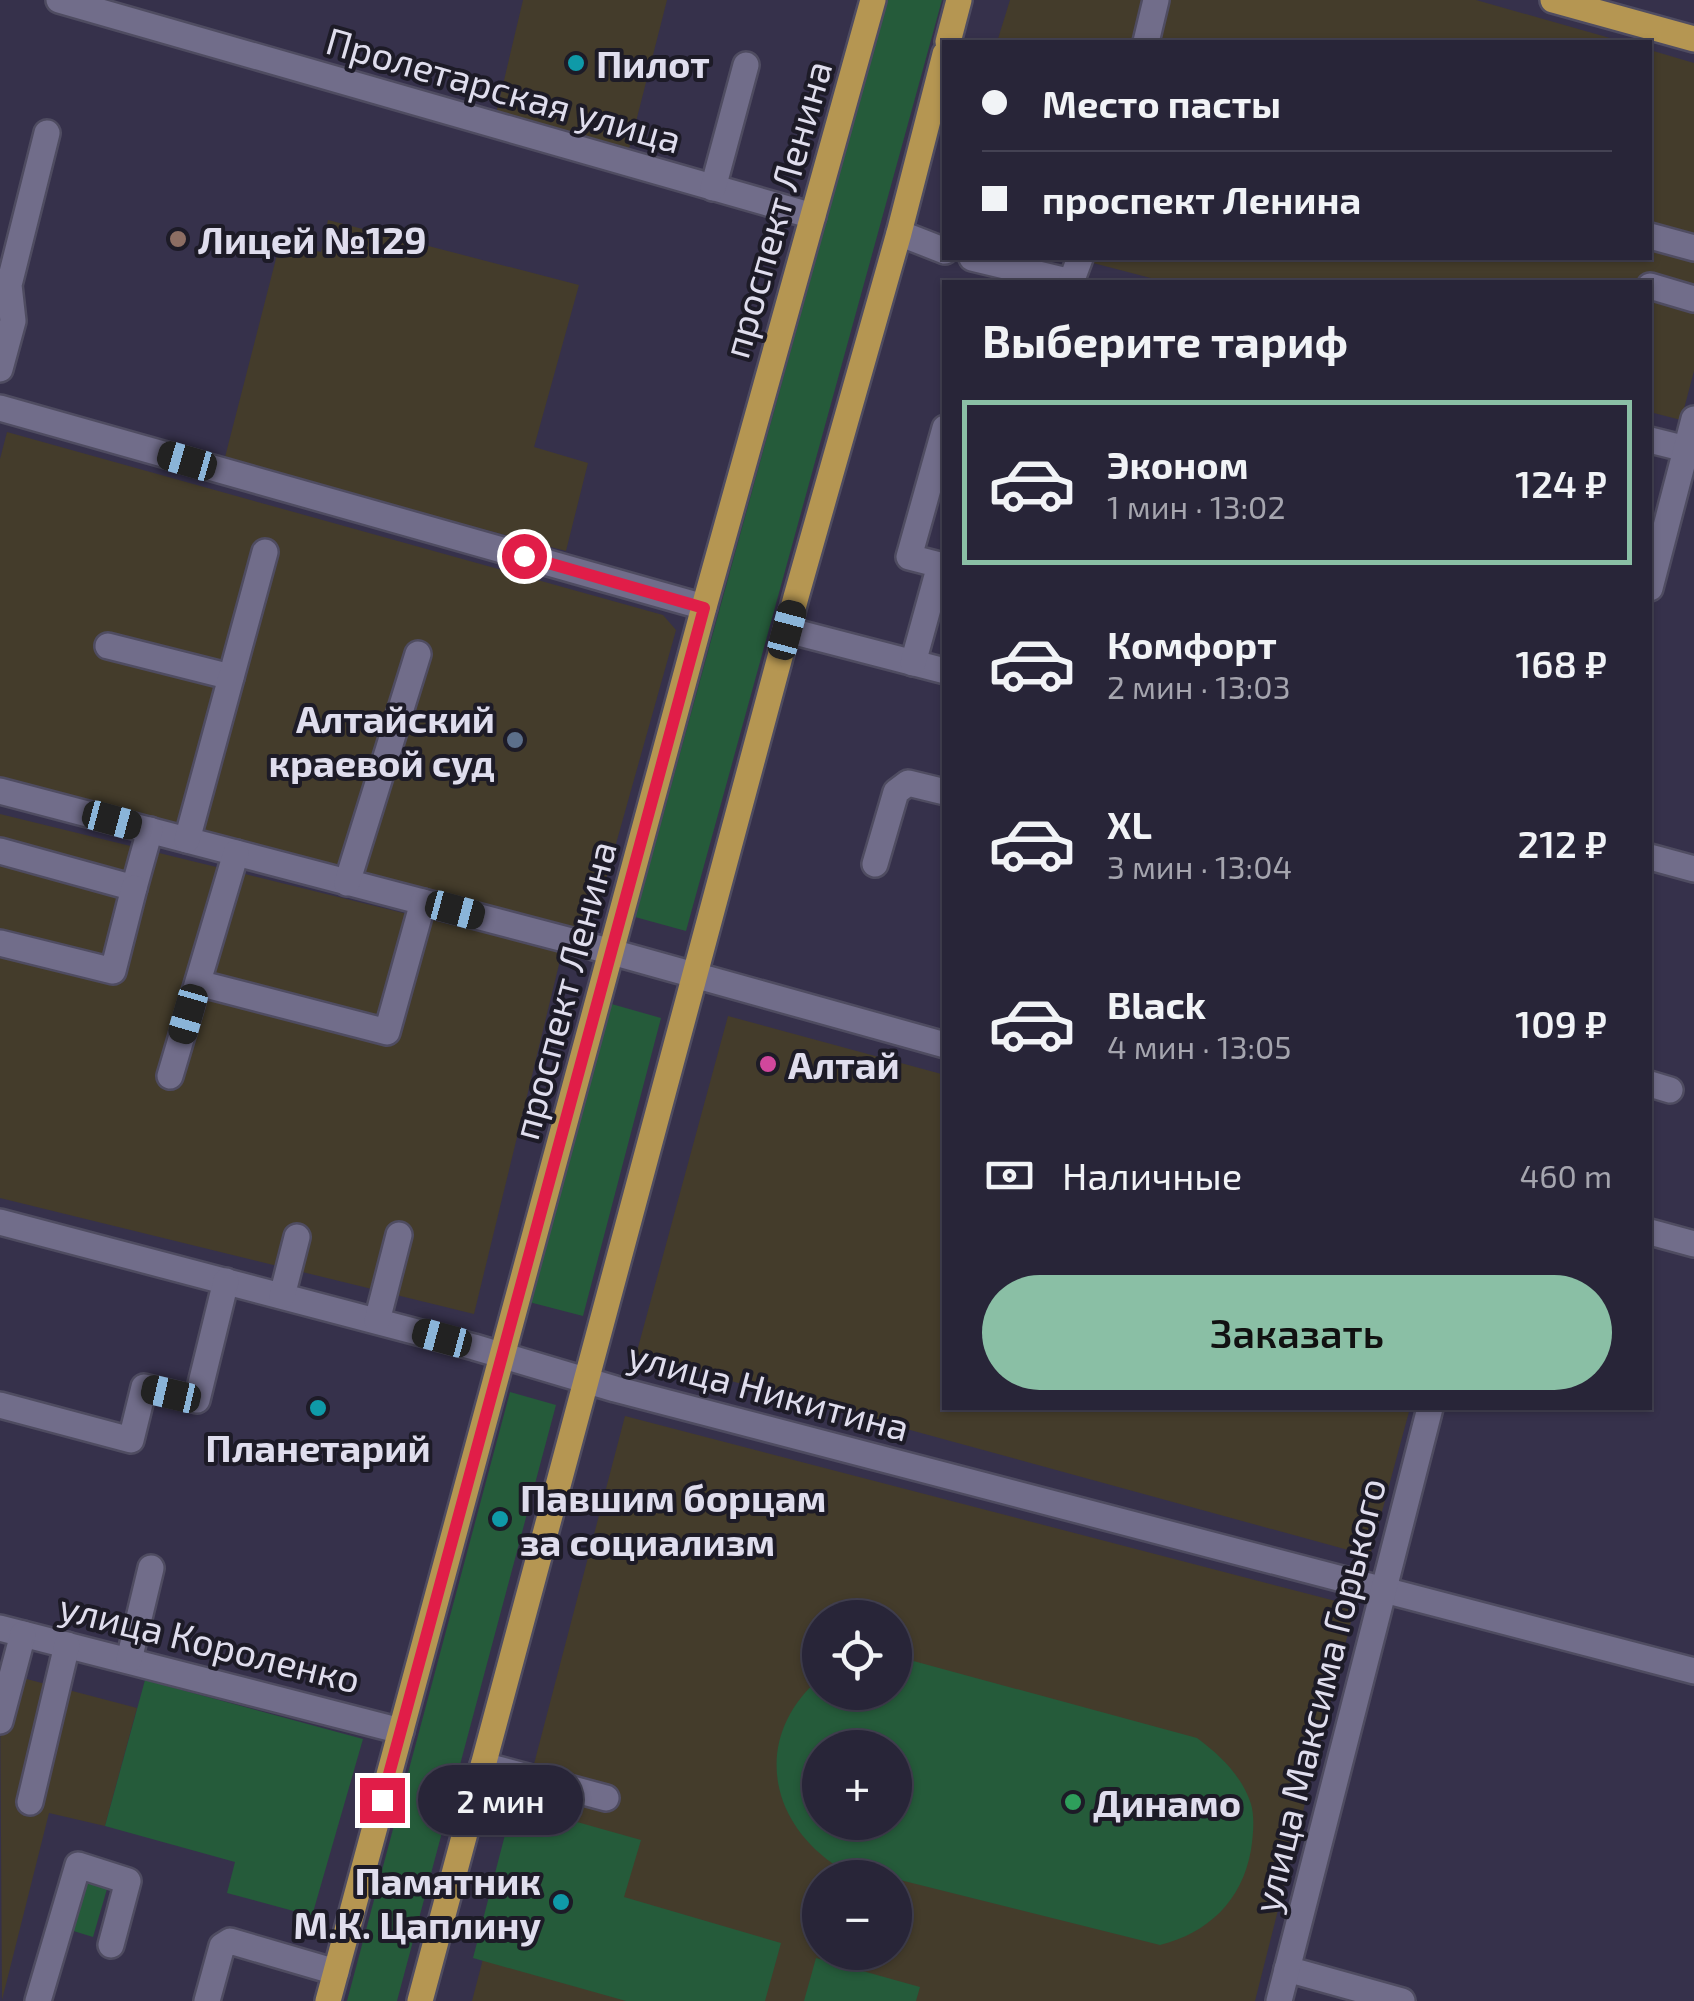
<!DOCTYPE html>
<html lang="ru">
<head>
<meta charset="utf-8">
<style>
  :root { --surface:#282538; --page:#343143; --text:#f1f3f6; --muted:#a5a5ae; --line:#444253; --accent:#8abfa5 }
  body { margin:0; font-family:"Exo 2",sans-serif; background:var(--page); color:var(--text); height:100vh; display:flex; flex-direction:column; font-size:38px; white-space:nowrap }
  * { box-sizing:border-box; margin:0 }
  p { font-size:32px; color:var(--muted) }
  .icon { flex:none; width:55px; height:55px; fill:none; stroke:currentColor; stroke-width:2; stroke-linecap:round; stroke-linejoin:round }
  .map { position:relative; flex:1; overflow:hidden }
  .sheet { position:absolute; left:942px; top:280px; width:710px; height:1130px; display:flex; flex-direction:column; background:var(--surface); border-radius:0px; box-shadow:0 2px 8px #0004,0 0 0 2px var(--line) }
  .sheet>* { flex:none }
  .banner { position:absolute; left:942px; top:40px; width:710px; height:220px; border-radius:0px; box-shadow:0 2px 8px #0004,0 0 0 2px var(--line); display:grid; align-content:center; height:220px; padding:0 40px; background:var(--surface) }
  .buttons { position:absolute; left:802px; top:1600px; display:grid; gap:20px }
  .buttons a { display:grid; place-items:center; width:110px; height:110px; border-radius:50%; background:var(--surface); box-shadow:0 2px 8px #0004,0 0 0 2px var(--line); font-size:50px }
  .end { position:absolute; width:45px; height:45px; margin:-22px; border:12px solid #e11d48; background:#fff; box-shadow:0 0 0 5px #fff }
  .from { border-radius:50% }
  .bubble { position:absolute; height:70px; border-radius:35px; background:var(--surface); box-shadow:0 2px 8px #0004,0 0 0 2px var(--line); font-size:32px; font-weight:600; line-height:70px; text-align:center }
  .car { position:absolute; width:30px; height:60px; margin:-30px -15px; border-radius:12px; box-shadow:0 0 8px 2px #0007; background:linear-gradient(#222 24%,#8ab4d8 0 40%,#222 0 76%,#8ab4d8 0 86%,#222 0) }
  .banner b { display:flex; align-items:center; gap:35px; height:95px; font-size:38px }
  .banner b+b { border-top:2px solid var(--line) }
  .banner i { width:25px; height:25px; background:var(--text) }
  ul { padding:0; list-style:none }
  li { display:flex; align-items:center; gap:30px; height:165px; margin:0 20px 15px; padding:0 20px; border:5px solid transparent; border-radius:0px }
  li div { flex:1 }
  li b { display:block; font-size:38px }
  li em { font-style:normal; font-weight:600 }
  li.active { border-color:var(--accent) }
  li>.icon { width:90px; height:90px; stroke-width:1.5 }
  h2 { padding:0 40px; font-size:45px; line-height:120px }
  .pay { display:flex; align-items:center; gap:25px; height:110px; padding:0 40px; font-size:38px }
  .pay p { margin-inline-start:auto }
  .cta { display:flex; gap:20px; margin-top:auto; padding:20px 40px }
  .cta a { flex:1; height:115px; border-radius:60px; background:var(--accent); color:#111; font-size:40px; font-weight:600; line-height:115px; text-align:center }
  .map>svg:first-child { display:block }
</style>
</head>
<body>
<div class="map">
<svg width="1694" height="2001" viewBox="0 0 1694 2001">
  <rect width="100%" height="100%" fill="#36314b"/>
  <g fill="#443c2b" fill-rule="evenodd">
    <polygon points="523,0 667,0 628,153 496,114"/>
    <polygon points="1010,0 1476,0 1624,42 997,42"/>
    <polygon points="1650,50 1694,63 1694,371 1681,420 1650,412 1650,282 1166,282 1074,258 1650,258"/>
    <polygon points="328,220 579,285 534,447 588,463 566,551 224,461 280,243 321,252"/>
    <polygon points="7,432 663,615 676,630 596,915 575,927 0,781 0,459"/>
    <polygon points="0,814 562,952 474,1314 0,1198"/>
    <polygon points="728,1016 945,1075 945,1408 1410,1408 1370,1556 636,1355"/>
    <path d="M625 1416 1355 1606 1255 2001H472ZM820 1618H895V1692H820ZM820 1748H895V1822H820ZM820 1878H895V1952H820Z"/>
    <polygon points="0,1672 137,1708 105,1826 49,1813 2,2000"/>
  </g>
  <g fill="#255b3a" fill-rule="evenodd">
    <polygon points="887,0 942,0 686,931 635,917"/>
    <polygon points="608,1003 661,1018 583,1316 529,1302"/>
    <polygon points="510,1392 556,1405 397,2001 347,2001"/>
    <path d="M895 1656 1197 1738C1220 1755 1242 1776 1251 1804 1255 1818 1253 1836 1251 1850 1242 1901 1208 1933 1160 1945L832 1863C765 1815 756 1733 820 1678V1692H895ZM820 1748H895V1822H820Z"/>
    <polygon points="145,1680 363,1739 312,1916 227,1893 235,1862 105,1826"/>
    <polygon points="513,1804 641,1840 624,1897 781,1943 765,2001 626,2001 473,1958"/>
    <polygon points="83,1874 109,1882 93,1937 67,1929"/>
    <polygon points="816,1958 920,1987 916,2001 804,2001"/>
  </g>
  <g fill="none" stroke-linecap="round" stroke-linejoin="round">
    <defs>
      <g id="minor">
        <polyline points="59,0 813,216"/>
        <polyline points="1146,42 1156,0"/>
        <polyline points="713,188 746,65"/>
        <polyline points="899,233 945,251"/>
        <polyline points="1650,236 1694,248"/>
        <polyline points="972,258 1071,282"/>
        <polyline points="1071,282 1080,258"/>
        <polyline points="1650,286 1694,299"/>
        <polyline points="0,369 13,321 9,285 47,133"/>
        <polyline points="0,408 704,607"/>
        <polyline points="1650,440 1694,451"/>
        <polyline points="1650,588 1694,419"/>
        <polyline points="787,630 945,671"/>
        <polyline points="108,646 231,677"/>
        <polyline points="913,663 940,565 909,557 945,428"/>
        <polyline points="0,791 583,944 945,1045"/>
        <polyline points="187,840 265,552"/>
        <polyline points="0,851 134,888 150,830"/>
        <polyline points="1650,857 1694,869"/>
        <polyline points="875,864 896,792 908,783 945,792"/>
        <polyline points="347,883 418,654"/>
        <polyline points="0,943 113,971 134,888"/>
        <polyline points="198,983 387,1032 423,902"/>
        <polyline points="170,1076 236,853"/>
        <polyline points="1650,1084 1670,1090"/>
        <polyline points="0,1222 474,1347 615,1389 1694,1671"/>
        <polyline points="1650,1232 1694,1244"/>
        <polyline points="282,1296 297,1237"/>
        <polyline points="377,1321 399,1235"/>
        <polyline points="0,1405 131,1440 144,1387 197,1400 226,1281"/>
        <polyline points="0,1628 401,1731"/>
        <polyline points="129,1660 151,1568"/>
        <polyline points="0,1721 23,1634"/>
        <polyline points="483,1765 606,1798"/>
        <polyline points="30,1802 67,1645"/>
        <polyline points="1287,1969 1402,2001"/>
        <polyline points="38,2001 78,1865 128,1881 111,1945"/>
        <polyline points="207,2001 222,1946 230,1941 336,1972"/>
        <polyline points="1279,2001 1430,1408"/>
      </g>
      <g id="major">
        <polyline points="1553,0 1694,39"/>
        <polyline points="948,42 959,0"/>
        <polyline points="328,2001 704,607 873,0"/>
        <polyline points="420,2001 796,597 899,233 945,54"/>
      </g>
    </defs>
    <use href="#minor" stroke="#4f4c61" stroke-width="30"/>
    <use href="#major" stroke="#4f4c61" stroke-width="30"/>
    <use href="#minor" stroke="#716d8a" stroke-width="25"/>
    <use href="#major" stroke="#b59652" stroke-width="25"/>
  </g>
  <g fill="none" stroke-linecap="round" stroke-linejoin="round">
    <polyline stroke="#e11d48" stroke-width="12" points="382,1800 704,608 524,556"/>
  </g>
  <g fill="#0f9aa8" stroke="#1d1b27" stroke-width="4">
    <circle cx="576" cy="63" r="10"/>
    <circle cx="318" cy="1408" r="10"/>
    <circle cx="500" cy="1519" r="10"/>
    <circle cx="561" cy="1902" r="10"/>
  </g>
  <circle fill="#8d6e63" stroke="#1d1b27" stroke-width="4" cx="178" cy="239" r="10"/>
  <circle fill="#5c6f8a" stroke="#1d1b27" stroke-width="4" cx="515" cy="740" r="10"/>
  <circle fill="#d1479c" stroke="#1d1b27" stroke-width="4" cx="768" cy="1064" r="10"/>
  <circle fill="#2e9e5b" stroke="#1d1b27" stroke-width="4" cx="1073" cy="1802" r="10"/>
  <g text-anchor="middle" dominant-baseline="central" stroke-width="8" stroke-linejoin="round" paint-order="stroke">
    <g font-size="38" font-weight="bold" fill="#dfdded" stroke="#1d1b27" text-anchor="start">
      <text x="596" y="63">Пилот</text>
      <text x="198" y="239">Лицей №129</text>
      <text x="495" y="718" text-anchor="end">Алтайский<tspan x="495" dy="44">краевой суд</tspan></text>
      <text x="788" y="1064">Алтай</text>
      <text x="318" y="1447" text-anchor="middle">Планетарий</text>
      <text x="520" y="1497">Павшим борцам<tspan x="520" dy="44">за социализм</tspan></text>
      <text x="1093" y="1802">Динамо</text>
      <text x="541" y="1880" text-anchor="end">Памятник<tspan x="541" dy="44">М.К. Цаплину</tspan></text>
    </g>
    <g font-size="38" fill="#dfdded" stroke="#1d1b27">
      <text transform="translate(504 89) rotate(16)">Пролетарская улица</text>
      <text transform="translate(776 209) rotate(-74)">проспект Ленина</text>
      <text transform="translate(563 990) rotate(-75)">проспект Ленина</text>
      <text transform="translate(769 1390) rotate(15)">улица Никитина</text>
      <text transform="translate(210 1642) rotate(14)">улица Короленко</text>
      <text transform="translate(1318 1695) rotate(-76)">улица Максима Горького</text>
    </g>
  </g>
</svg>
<div class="buttons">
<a><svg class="icon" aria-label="locate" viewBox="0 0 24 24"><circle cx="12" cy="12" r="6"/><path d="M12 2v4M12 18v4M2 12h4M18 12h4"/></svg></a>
<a>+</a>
<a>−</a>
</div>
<i class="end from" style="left:524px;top:556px"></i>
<i class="end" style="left:382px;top:1800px"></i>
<div class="bubble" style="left:418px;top:1765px;width:165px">2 мин</div>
<i class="car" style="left:187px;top:461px;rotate:286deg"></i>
<i class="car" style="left:787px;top:630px;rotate:15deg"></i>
<i class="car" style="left:112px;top:820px;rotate:105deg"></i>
<i class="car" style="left:455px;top:910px;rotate:105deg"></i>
<i class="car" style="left:188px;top:1014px;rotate:196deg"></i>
<i class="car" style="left:442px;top:1338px;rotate:285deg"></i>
<i class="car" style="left:171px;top:1394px;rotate:283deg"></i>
<div class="banner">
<b><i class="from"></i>Место пасты</b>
<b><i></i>проспект Ленина</b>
</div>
<section class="sheet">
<h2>Выберите тариф</h2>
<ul>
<li class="active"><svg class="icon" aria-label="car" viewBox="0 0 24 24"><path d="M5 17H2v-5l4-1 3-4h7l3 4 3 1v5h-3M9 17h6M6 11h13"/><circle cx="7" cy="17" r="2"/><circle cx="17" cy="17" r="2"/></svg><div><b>Эконом</b><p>1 мин · 13:02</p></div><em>124 ₽</em></li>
<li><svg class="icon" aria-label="car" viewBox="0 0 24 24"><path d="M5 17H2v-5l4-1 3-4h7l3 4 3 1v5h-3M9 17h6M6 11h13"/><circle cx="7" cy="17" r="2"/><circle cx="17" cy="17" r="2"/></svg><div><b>Комфорт</b><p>2 мин · 13:03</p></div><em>168 ₽</em></li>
<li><svg class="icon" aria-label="car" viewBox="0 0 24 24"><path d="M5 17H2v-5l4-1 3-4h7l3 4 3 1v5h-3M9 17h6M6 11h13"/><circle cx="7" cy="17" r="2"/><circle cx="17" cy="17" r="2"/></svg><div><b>XL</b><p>3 мин · 13:04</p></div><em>212 ₽</em></li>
<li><svg class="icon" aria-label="car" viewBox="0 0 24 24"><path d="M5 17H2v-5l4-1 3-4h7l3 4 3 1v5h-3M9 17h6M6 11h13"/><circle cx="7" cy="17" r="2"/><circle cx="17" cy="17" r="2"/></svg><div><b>Black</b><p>4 мин · 13:05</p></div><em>109 ₽</em></li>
</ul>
<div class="pay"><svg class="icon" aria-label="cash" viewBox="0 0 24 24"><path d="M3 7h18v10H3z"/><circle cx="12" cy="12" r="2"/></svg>Наличные<p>460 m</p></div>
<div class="cta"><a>Заказать</a></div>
</section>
</div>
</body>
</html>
